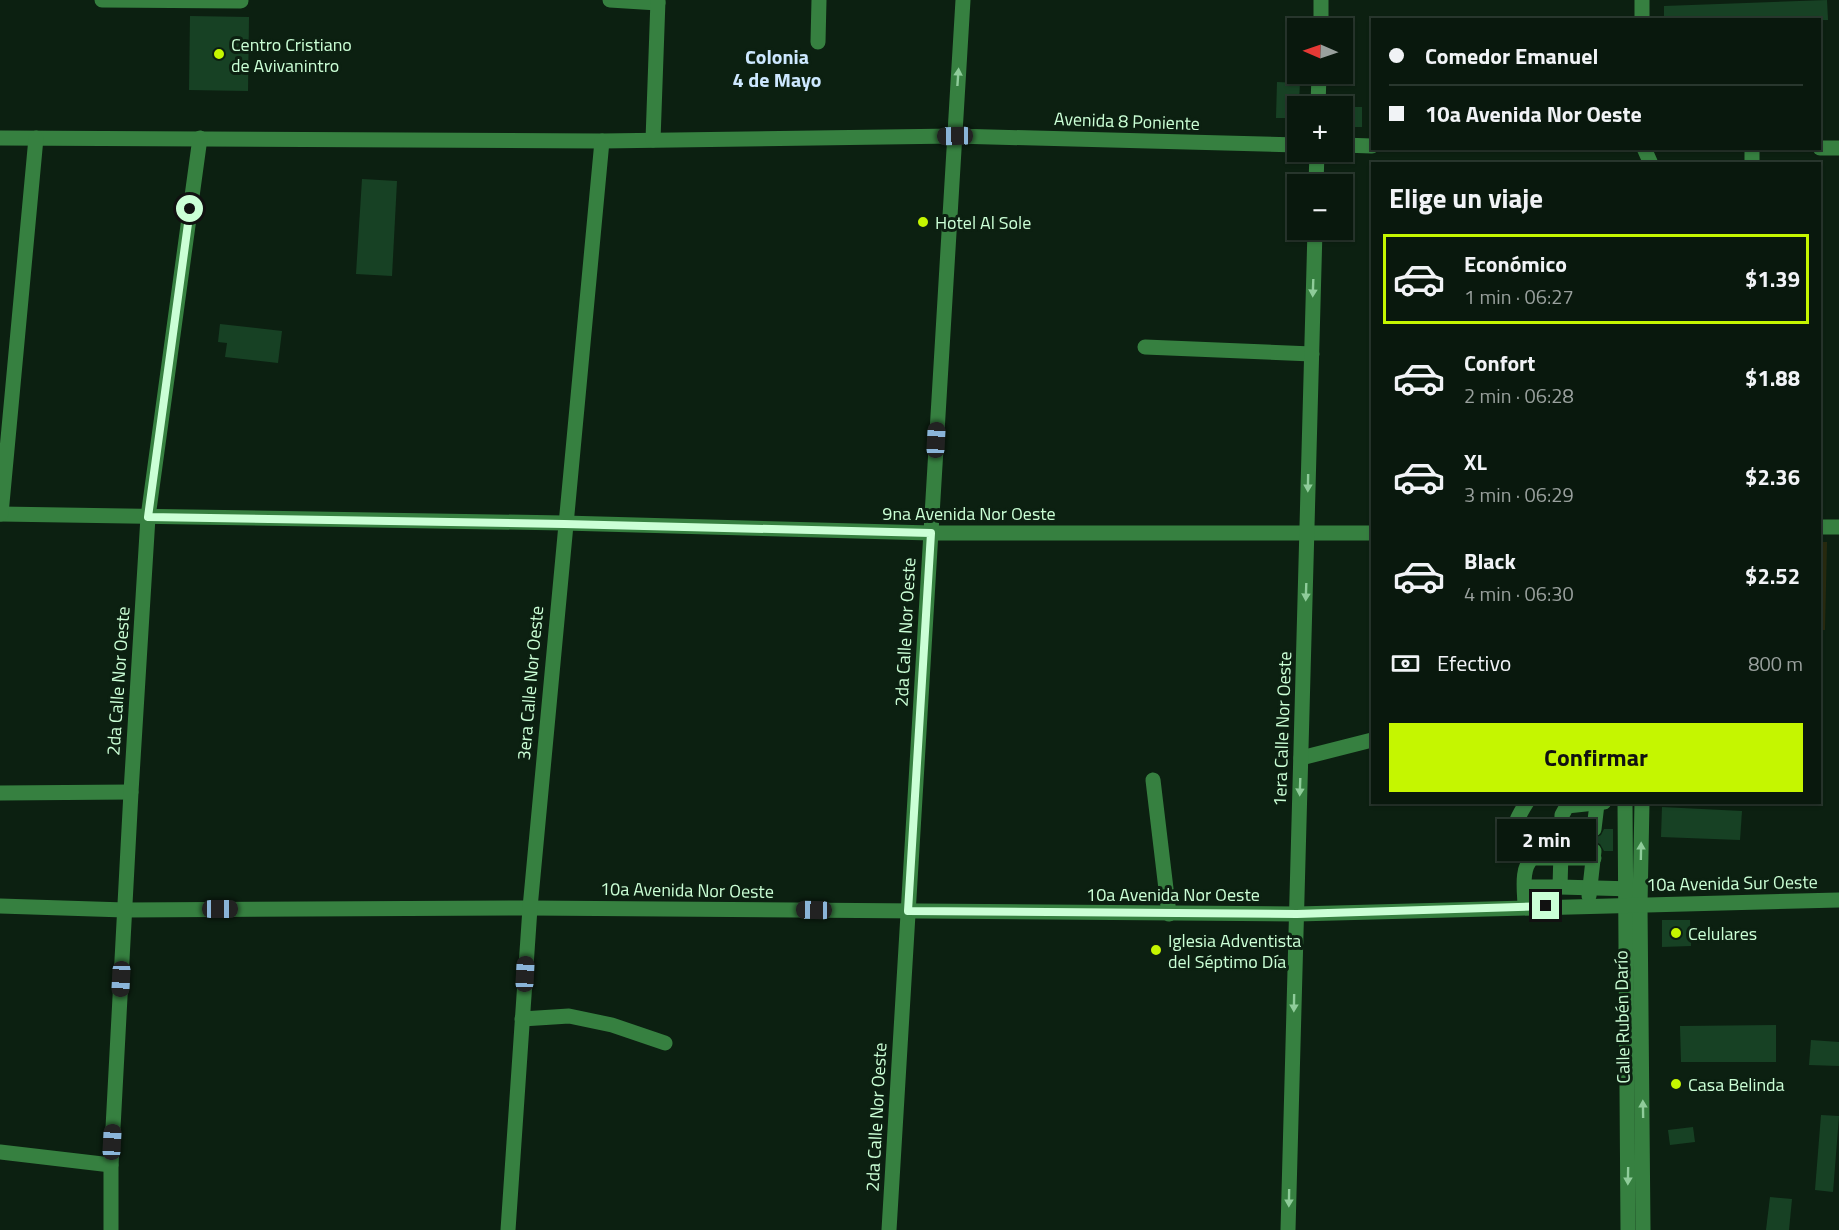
<!DOCTYPE html>
<html lang="es">
<head>
<meta charset="utf-8">
<style>
  :root { --surface:#09180d; --page:#122116; --text:#f1f3f6; --muted:#99a09d; --line:#29372e; --accent:#c5f600 }
  body { margin:0; font-family:"Titillium Web",sans-serif; background:var(--page); color:var(--text); height:100vh; display:flex; flex-direction:column; font-size:22px; white-space:nowrap }
  * { box-sizing:border-box; margin:0 }
  p { font-size:20px; color:var(--muted) }
  .icon { flex:none; width:33px; height:33px; fill:none; stroke:currentColor; stroke-width:2; stroke-linecap:round; stroke-linejoin:round }
  .map { position:relative; flex:1; overflow:hidden }
  .details { position:absolute; left:1371px; top:162px; width:450px; height:642px; display:flex; flex-direction:column; background:var(--surface); border-radius:0px; box-shadow:0 2px 4px #0004,0 0 0 2px var(--line) }
  .details>* { flex:none }
  .top-card { position:absolute; left:1371px; top:18px; width:450px; height:132px; border-radius:0px; box-shadow:0 2px 4px #0004,0 0 0 2px var(--line); display:grid; align-content:center; height:132px; padding:0 18px; background:var(--surface) }
  .needle { width:39px; rotate:272deg }
  .buttons { position:absolute; left:1287px; top:18px; display:grid; gap:12px }
  .buttons a { display:grid; place-items:center; width:66px; height:66px; border-radius:0px; background:var(--surface); box-shadow:0 2px 4px #0004,0 0 0 2px var(--line); font-size:30px }
  .end { position:absolute; width:27px; height:27px; margin:-14px; border:8px solid #cbffd6; background:#111; box-shadow:0 0 0 3px #111 }
  .from { border-radius:50% }
  .bubble { position:absolute; height:42px; border-radius:0px; background:var(--surface); box-shadow:0 2px 4px #0004,0 0 0 2px var(--line); font-size:20px; font-weight:700; line-height:42px; text-align:center }
  .car { position:absolute; width:18px; height:36px; margin:-18px -9px; border-radius:8px; box-shadow:0 0 4px 2px #0007; background:linear-gradient(#222 24%,#8ab4d8 0 40%,#222 0 76%,#8ab4d8 0 86%,#222 0) }
  .top-card b { display:flex; align-items:center; gap:21px; height:57px; font-size:22px }
  .top-card b+b { border-top:2px solid var(--line) }
  .top-card i { width:15px; height:15px; background:var(--text) }
  ul { padding:0; list-style:none }
  li { display:flex; align-items:center; gap:18px; height:90px; margin:0 12px 9px; padding:0 6px; border:3px solid transparent; border-radius:0px }
  li div { flex:1 }
  li b { display:block; font-size:22px }
  li em { font-style:normal; font-weight:700 }
  li.selected { border-color:var(--accent) }
  li>.icon { width:54px; height:54px; stroke-width:1.5 }
  h2 { padding:0 18px; font-size:27px; line-height:72px }
  .pay { display:flex; align-items:center; gap:15px; height:66px; padding:0 18px; font-size:22px }
  .pay p { margin-inline-start:auto }
  .cta { display:flex; gap:12px; margin-top:auto; padding:12px 18px }
  .cta a { flex:1; height:69px; border-radius:0px; background:var(--accent); color:#111; font-size:24px; font-weight:700; line-height:69px; text-align:center }
  .map>svg:first-child { display:block }
</style>
</head>
<body>
<div class="map">
<svg width="1839" height="1230" viewBox="0 0 1839 1230">
  <rect width="100%" height="100%" fill="#0c2011"/>
  <polygon fill="#282a0f" points="1820,542 1827,542 1825,630 1820,630"/>
  <g fill="#174124">
    <polygon points="1827,0 1828,20 1664,20 1664,6"/>
    <polygon points="190,16 249,17 248,91 189,90"/>
    <polygon points="1277,82 1300,83 1298,118 1276,118"/>
    <rect x="1342" y="107" width="20" height="20"/>
    <polygon points="362,179 397,181 392,276 356,274"/>
    <polygon points="220,324 282,331 278,363 225,357 227,343 218,342"/>
    <polygon points="1662,807 1742,811 1740,840 1661,837"/>
    <polygon points="1574,829 1584,829 1588,836 1593,839 1601,835 1604,829 1613,829 1613,851 1604,851 1600,844 1594,841 1590,842 1585,848 1574,848"/>
    <polygon points="1662,920 1690,920 1691,946 1662,947"/>
    <polygon points="1776,1025 1776,1062 1681,1062 1680,1026"/>
    <polygon points="1811,1040 1839,1042 1839,1066 1809,1065"/>
    <polygon points="1821,1115 1839,1116 1833,1192 1815,1190"/>
    <polygon points="1693,1127 1695,1142 1670,1145 1668,1130"/>
    <polygon points="1770,1197 1792,1199 1789,1230 1766,1230"/>
  </g>
  <g fill="none" stroke-linecap="round" stroke-linejoin="round">
    <g stroke="#368040" stroke-width="15">
      <polyline points="102,0 241,1"/>
      <polyline points="610,0 658,3"/>
      <polyline points="1642,0 1642,20"/>
      <polyline points="1321,28 1321,0"/>
      <polyline points="818,42 819,0"/>
      <polyline points="1318,106 1319,74"/>
      <polyline points="0,138 602,141 955,136 1298,145"/>
      <polyline points="653,140 658,0"/>
      <polyline points="1342,145 1372,146"/>
      <polyline points="1644,148 1651,164"/>
      <polyline points="1820,148 1839,148"/>
      <polyline points="1752,164 1752,148"/>
      <polyline points="1316,184 1317,152"/>
      <polyline points="1145,347 1312,354"/>
      <polyline points="0,514 564,523 931,533 1372,533"/>
      <polyline points="1,514 36,138"/>
      <polyline points="1820,527 1839,527"/>
      <polyline points="1301,758 1372,740"/>
      <polyline points="1153,780 1169,914"/>
      <polyline points="0,793 131,792"/>
      <path d="M1527 802C1511 827 1509 837 1528 861"/>
      <polyline points="1604,802 1567,806 1562,815 1560,887 1633,889"/>
      <polyline points="1625,802 1628,1230"/>
      <polyline points="1642,802 1640,905 1643,1230"/>
      <polyline points="1594,829 1597,804"/>
      <polyline points="1525,887 1560,887"/>
      <polyline points="1589,896 1594,851"/>
      <polyline points="0,906 125,910 530,908 1297,914 1839,900"/>
      <path d="M1525 907C1525 893 1520 867 1533 858H1594"/>
      <polyline points="522,1019 569,1016 612,1025 665,1043"/>
      <polyline points="0,1152 111,1165"/>
      <polyline points="111,1230 111,1165 131,792 148,517 200,138"/>
      <polyline points="508,1230 530,908 602,141"/>
      <polyline points="889,1230 963,0"/>
      <polyline points="1288,1230 1315,230"/>
    </g>
  </g>
  <defs><path id="oneway-solid" d="M-6-.8H1V-3.2L6.5 0L1 3.2V.8H-6Z" transform="scale(1.5)"/></defs>
  <g fill="#8fcc9a">
    <use href="#oneway-solid" transform="translate(958 77) rotate(-86)"/>
    <use href="#oneway-solid" transform="translate(1313 288) rotate(92)"/>
    <use href="#oneway-solid" transform="translate(1308 483) rotate(91)"/>
    <use href="#oneway-solid" transform="translate(1306 592) rotate(92)"/>
    <use href="#oneway-solid" transform="translate(1300 787) rotate(92)"/>
    <use href="#oneway-solid" transform="translate(1641 851) rotate(-89)"/>
    <use href="#oneway-solid" transform="translate(1294 1003) rotate(91)"/>
    <use href="#oneway-solid" transform="translate(1643 1109) rotate(-91)"/>
    <use href="#oneway-solid" transform="translate(1628 1176) rotate(91)"/>
    <use href="#oneway-solid" transform="translate(1289 1198) rotate(91)"/>
  </g>
  <g fill="none" stroke-linecap="round" stroke-linejoin="round">
    <polyline stroke="#cbffd6" stroke-width="8" points="190,209 148,517 564,524 931,533 908,911 1297,914 1546,906"/>
  </g>
  <g fill="#c5f600" stroke="#0c2011" stroke-width="2">
    <circle cx="219" cy="54" r="6"/>
    <circle cx="923" cy="222" r="6"/>
    <circle cx="1676" cy="933" r="6"/>
    <circle cx="1156" cy="950" r="6"/>
    <circle cx="1676" cy="1084" r="6"/>
  </g>
  <g text-anchor="middle" dominant-baseline="central" stroke-width="6" stroke-linejoin="round" paint-order="stroke">
    <g font-size="18" fill="#cbffd6" stroke="#0c2011" text-anchor="start">
      <text x="231" y="44">Centro Cristiano<tspan x="231" dy="21">de Avivanintro</tspan></text>
      <text x="935" y="222">Hotel Al Sole</text>
      <text x="1688" y="933">Celulares</text>
      <text x="1168" y="940">Iglesia Adventista<tspan x="1168" dy="21">del Séptimo Día</tspan></text>
      <text x="1688" y="1084">Casa Belinda</text>
    </g>
    <g font-size="18" fill="#cbffd6" stroke="#0c2011">
      <text transform="translate(1127 121) rotate(2)">Avenida 8 Poniente</text>
      <text x="969" y="513">9na Avenida Nor Oeste</text>
      <text transform="translate(905 632) rotate(-87)">2da Calle Nor Oeste</text>
      <text transform="translate(118 681) rotate(-86)">2da Calle Nor Oeste</text>
      <text transform="translate(530 683) rotate(-85)">3era Calle Nor Oeste</text>
      <text transform="translate(1282 729) rotate(-88)">1era Calle Nor Oeste</text>
      <text transform="translate(1732 883) rotate(-1)">10a Avenida Sur Oeste</text>
      <text transform="translate(687 890) rotate(1)">10a Avenida Nor Oeste</text>
      <text x="1173" y="894">10a Avenida Nor Oeste</text>
      <text transform="translate(1622 1017) rotate(-91)">Calle Rubén Darío</text>
      <text transform="translate(876 1117) rotate(-87)">2da Calle Nor Oeste</text>
    </g>
    <g font-size="20" font-weight="bold" fill="#cde8ff" stroke="#0c2011">
      <text x="777" y="56">Colonia<tspan x="777" dy="23">4 de Mayo</tspan></text>
    </g>
  </g>
</svg>
<div class="buttons">
<a><svg class="needle" viewBox="-14 -14 28 28"><path d="M0-13l5 13h-10z" fill="#e53935"/><path d="M0 13l5-13h-10z" fill="#99a09d"/></svg></a>
<a>+</a>
<a>−</a>
</div>
<i class="end from" style="left:190px;top:209px"></i>
<i class="end" style="left:1546px;top:906px"></i>
<div class="bubble" style="left:1497px;top:819px;width:99px">2 min</div>
<i class="car" style="left:955px;top:136px;rotate:269deg"></i>
<i class="car" style="left:936px;top:440px;rotate:3deg"></i>
<i class="car" style="left:220px;top:909px;rotate:90deg"></i>
<i class="car" style="left:814px;top:910px;rotate:271deg"></i>
<i class="car" style="left:525px;top:974px;rotate:3deg"></i>
<i class="car" style="left:121px;top:979px;rotate:183deg"></i>
<i class="car" style="left:112px;top:1142px;rotate:3deg"></i>
<div class="top-card">
<b><i class="from"></i>Comedor Emanuel</b>
<b><i></i>10a Avenida Nor Oeste</b>
</div>
<section class="details">
<h2>Elige un viaje</h2>
<ul>
<li class="selected"><svg class="icon" aria-label="car" viewBox="0 0 24 24"><path d="M5 17H2v-5l4-1 3-4h7l3 4 3 1v5h-3M9 17h6M6 11h13"/><circle cx="7" cy="17" r="2"/><circle cx="17" cy="17" r="2"/></svg><div><b>Económico</b><p>1 min · 06:27</p></div><em>$1.39</em></li>
<li><svg class="icon" aria-label="car" viewBox="0 0 24 24"><path d="M5 17H2v-5l4-1 3-4h7l3 4 3 1v5h-3M9 17h6M6 11h13"/><circle cx="7" cy="17" r="2"/><circle cx="17" cy="17" r="2"/></svg><div><b>Confort</b><p>2 min · 06:28</p></div><em>$1.88</em></li>
<li><svg class="icon" aria-label="car" viewBox="0 0 24 24"><path d="M5 17H2v-5l4-1 3-4h7l3 4 3 1v5h-3M9 17h6M6 11h13"/><circle cx="7" cy="17" r="2"/><circle cx="17" cy="17" r="2"/></svg><div><b>XL</b><p>3 min · 06:29</p></div><em>$2.36</em></li>
<li><svg class="icon" aria-label="car" viewBox="0 0 24 24"><path d="M5 17H2v-5l4-1 3-4h7l3 4 3 1v5h-3M9 17h6M6 11h13"/><circle cx="7" cy="17" r="2"/><circle cx="17" cy="17" r="2"/></svg><div><b>Black</b><p>4 min · 06:30</p></div><em>$2.52</em></li>
</ul>
<div class="pay"><svg class="icon" aria-label="cash" viewBox="0 0 24 24"><path d="M3 7h18v10H3z"/><circle cx="12" cy="12" r="2"/></svg>Efectivo<p>800 m</p></div>
<div class="cta"><a>Confirmar</a></div>
</section>
</div>
</body>
</html>
